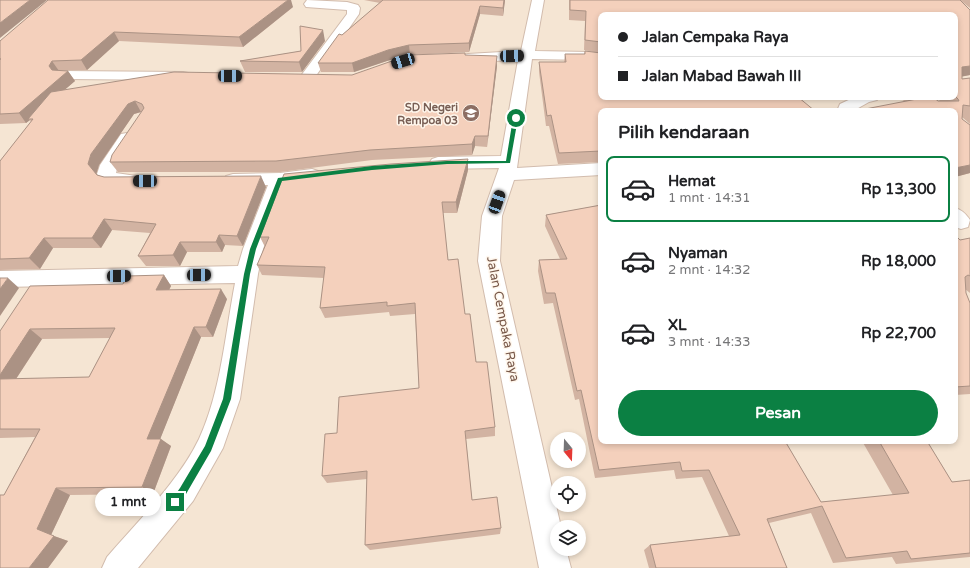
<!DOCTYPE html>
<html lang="id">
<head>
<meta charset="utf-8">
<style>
  :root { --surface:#fff; --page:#f6f6f6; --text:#202124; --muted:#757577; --line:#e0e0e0; --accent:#0b8043 }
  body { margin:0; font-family:"Varela Round",sans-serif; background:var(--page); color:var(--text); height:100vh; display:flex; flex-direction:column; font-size:15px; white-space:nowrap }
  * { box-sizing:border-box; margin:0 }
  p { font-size:13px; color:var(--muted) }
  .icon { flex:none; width:22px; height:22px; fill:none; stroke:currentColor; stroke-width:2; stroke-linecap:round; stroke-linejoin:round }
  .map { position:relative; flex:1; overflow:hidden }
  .details { position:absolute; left:598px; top:108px; width:360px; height:336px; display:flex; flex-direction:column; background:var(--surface); border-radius:8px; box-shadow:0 2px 6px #0003 }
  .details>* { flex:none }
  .top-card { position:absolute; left:598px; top:12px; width:360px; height:88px; border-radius:8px; box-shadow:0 2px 6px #0003; display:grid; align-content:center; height:88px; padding:0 20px; background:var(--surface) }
  .needle { width:26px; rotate:161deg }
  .buttons { position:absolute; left:550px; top:432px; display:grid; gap:8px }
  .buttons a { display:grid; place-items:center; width:36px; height:36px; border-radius:50%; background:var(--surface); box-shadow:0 2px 6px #0003; font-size:20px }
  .end { position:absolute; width:18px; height:18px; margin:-9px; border:5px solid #0b8043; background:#fff; box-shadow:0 0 0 2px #fff }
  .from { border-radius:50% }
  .bubble { position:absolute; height:28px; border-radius:14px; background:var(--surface); box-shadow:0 2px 6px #0003; font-size:13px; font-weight:700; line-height:28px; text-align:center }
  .car { position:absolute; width:12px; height:24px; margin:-12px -6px; border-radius:5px; box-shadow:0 0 3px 1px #0007; background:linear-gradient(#222 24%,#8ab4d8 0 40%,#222 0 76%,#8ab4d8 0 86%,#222 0) }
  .top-card b { display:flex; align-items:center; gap:14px; height:38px; font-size:15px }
  .top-card b+b { border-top:1px solid var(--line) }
  .top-card i { width:10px; height:10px; background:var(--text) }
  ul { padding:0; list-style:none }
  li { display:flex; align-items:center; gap:12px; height:66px; margin:0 8px 6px; padding:0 12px; border:2px solid transparent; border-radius:8px }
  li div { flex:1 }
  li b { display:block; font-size:15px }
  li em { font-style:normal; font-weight:700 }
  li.active { border-color:var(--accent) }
  li>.icon { width:36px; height:36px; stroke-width:1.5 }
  h2 { padding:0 20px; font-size:18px; line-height:48px }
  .cta { display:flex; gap:8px; margin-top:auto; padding:8px 20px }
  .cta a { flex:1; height:46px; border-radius:24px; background:var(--accent); color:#fff; font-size:16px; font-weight:700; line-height:46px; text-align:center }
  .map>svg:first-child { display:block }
</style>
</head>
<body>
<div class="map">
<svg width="970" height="568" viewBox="0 0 970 568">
  <rect width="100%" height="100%" fill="#fdf3e6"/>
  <path fill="#f5e5d3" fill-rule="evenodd" d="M0 0H970V568H0ZM601 15H955V97H601ZM601 111H955V441H601ZM557 439H579V461H557ZM557 483H579V505H557ZM557 527H579V549H557Z"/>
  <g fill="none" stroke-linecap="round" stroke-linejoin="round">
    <defs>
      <g id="minor">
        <polygon points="307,0 347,2 358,5 360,8 359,14 313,80 308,82 303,80 300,77 347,14 347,10 306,7 304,4"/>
        <polygon points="532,0 544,0 535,51 589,52 601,54 601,62 589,60 532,59 517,168 601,163 601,175 514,180 502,216 500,261 561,527 557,527 557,549 566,549 571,568 539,568 478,261 482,216 499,168 438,169 432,167 429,163 432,159 438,157 501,156 518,60 468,62 463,61 461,58 463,55 468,54 521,51"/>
        <polygon points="64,71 183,72 188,73 190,76 188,79 183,80 64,79 59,78 57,75 59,72"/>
        <polygon points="855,97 879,97 877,100 869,102 853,111 837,111 840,104"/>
        <polygon points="127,133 133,134 136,138 118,165 116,173 143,177 145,181 143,185 136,187 105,184 97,174 100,165 121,134"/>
        <path d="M312 169 318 171 321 175 318 179 287 184 263 249 258 274 240 399 223 448 193 501 138 568H102L107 557C137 522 179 481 199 439 221 391 225 335 235 283L0 287V271L238 266 243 249 268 185 233 186 226 184 224 180 226 176 233 174 280 173Z"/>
        <path d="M955 208C962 210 966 214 970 220L968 227 961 229 955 227Z"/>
      </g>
    </defs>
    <use href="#minor" stroke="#d2bcad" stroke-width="2"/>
    <use href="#minor" fill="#fff" fill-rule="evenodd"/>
  </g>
  <g fill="#d2b3a2" fill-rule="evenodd">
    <polygon points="364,0 505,0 503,16 480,14 469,52 410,55 390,60 354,72 321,72 318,63 342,35 380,3"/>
    <polygon points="569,0 960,0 970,10 970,75 962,76 962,79 970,78 970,124 962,117 962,119 970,125 970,173 955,177 955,111 904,101 898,97 933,97 938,101 940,101 935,97 955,97 955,15 601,15 601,162 558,164 549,126 546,126 539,72 539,62 564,62 565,54 584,54 585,51 594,52 584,50 585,21 569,20"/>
    <polygon points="960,0 970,0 970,8"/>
    <polygon points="293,7 243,47 119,41 87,70 63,70 68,71 75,81 64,90 352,75 465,55 497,66 487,147 475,146 472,155 372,160 280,172 118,172 110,162 142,112 141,112 134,114 99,165 96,174 97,175 104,177 266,187 243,246 225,245 222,252 187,252 180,266 146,266 138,256 150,233 112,230 101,248 53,248 40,269 0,270 0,161 31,122 30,120 26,123 0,124 0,41"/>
    <polygon points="325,41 302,72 245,72 240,61 301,51"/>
    <polygon points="468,170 457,213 443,213 448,260 465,314 476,362 495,427 495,436 466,439 472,500 501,528 500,534 370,550 365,545 367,479 327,483 322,476 337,433 419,388 415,314 390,316 389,312 325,318 320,308 324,278 262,275 257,265 265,247 260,237"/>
    <polygon points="601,205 601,441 785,441 821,502 893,495 862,441 927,441 952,482 970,480 970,557 896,564 892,557 833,563 811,513 769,523 787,568 649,568 644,550 650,545 729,536 702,477 676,479 674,470 595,478 579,399 575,400 553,303 544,304 538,271 539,260 560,259 545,226 546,215"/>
    <polygon points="955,235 960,240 970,238 970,293 965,289 966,293 970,303 970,394 955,395"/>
    <path d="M164 275 171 286 169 290 227 299 213 337H201L160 439 171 446 153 494 70 495 51 535 68 541 48 568 4 495 35 437 0 438V331L123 284ZM110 338 89 377 16 379 42 339Z"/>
  </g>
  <g fill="#ab9284">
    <polygon points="30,0 47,0 0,38 0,23"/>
    <polygon points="288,0 291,0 293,7 243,47 239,37"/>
    <polygon points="504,0 505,0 503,16 503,8"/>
    <polygon points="480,6 480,14 469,52 469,43"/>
    <polygon points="323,30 325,41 302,72 299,62"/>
    <polygon points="114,32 119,41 87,70 81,60"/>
    <polygon points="409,45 410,55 390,60 354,72 352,63 388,50"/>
    <polygon points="497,56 497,66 487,147 488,136"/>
    <polygon points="52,61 59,71 56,76 49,66"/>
    <polygon points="970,66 970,75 955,78 962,67"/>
    <polygon points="68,71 75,81 31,119 28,119 30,120 26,123 19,113"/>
    <polygon points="135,101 141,112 134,114 99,165 96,175 88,164 91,154 128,104"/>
    <polygon points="475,136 475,146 472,155 472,144"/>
    <polygon points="468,159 468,170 457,213 456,202"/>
    <polygon points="970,165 970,173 955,177 955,168"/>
    <polygon points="261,176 266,187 243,246 237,236"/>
    <polygon points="104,219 112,230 101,248 92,238"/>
    <polygon points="219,235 225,245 222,252 216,242"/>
    <polygon points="44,238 53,248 40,269 29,258"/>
    <polygon points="180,242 187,252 180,266 173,255"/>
    <polygon points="164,275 171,286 164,300 156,290"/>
    <polygon points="8,278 19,288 0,316 0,289"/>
    <polygon points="221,289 227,299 213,337 206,327"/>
    <polygon points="194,327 201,337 157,447 147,439"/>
    <polygon points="30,329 42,339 10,388 0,381 0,375"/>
    <polygon points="161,439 171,446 153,494 142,487"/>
    <polygon points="56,488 70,495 51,535 37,529"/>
    <polygon points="54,536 68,541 48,568 29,568"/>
  </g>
  <g fill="#f4d0bc" stroke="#ab9284">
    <polygon points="0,0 30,0 0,23"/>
    <polygon points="48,0 288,0 239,37 114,32 81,60 52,61 49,66 52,70 68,71 19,113 0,114 0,59 1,59 0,59 0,41"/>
    <polygon points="383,0 504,0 503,8 480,6 469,43 409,45 388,50 352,63 318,63 339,34 342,35"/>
    <polygon points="570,0 960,0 970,10 970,66 962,67 962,79 970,78 970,106 963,105 962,119 970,125 970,165 955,168 955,111 855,111 922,98 922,97 933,97 938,101 959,101 958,99 955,96 955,15 601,15 601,42 585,40 586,11 570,10"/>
    <polygon points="300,26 323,30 299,62 240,61 301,51"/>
    <polygon points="585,51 601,53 601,97 798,97 815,111 601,111 601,151 559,153 551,115 547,116 539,62 566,62 565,54 585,54"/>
    <polygon points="465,53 465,55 497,56 488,136 475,136 472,144 370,150 276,161 110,162 112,155 144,108 142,104 135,101 128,104 91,154 88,164 97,175 104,177 261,176 237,236 219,235 216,242 180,242 173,255 138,256 156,224 104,219 92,238 44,238 29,258 0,259 0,161 33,119 28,119 51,92 174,72 352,75 409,55"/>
    <polygon points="468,159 456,202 442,202 448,260 458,259 465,314 470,314 476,362 487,362 495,427 465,431 472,500 497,497 501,528 365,545 367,471 322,476 325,434 337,433 339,397 419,388 415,303 387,306 387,302 320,308 325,267 257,265 269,237 260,237 284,174 391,164"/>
    <polygon points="601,205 601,441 785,441 821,502 909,493 879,441 927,441 952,482 970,480 970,553 911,559 907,551 846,558 822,506 767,519 787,568 656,568 650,545 740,535 709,470 682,471 680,462 599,470 581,390 577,391 555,293 546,293 539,260 567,259 546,215"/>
    <polygon points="955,235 960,240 970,238 970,276 968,275 965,277 966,293 970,303 970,386 955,387"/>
    <polygon points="164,275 156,290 221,289 206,327 194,327 147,439 161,439 142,487 56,488 37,529 54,536 29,568 0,568 0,495 4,495 40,429 0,429 0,379 89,377 115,328 30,329 0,375 0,331 30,286 123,284 127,276"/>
    <polygon points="0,278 8,278 0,289"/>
  </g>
  <polygon fill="#0b8043" points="516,116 518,118 510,163 447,164 372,170 282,181 256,249 250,274 231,399 211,451 186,494 178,505 175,506 172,505 170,502 180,488 205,446 223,399 244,274 250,249 278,178 372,166 447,161 506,161 513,118"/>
  <defs>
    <symbol id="school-disc" viewBox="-11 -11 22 22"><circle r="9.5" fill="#8d6e63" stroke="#fff7ed"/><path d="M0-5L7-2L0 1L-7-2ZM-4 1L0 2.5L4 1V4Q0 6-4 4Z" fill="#fff"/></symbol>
  </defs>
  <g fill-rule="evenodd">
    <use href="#school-disc" x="461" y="103" width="20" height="20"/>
  </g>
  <g text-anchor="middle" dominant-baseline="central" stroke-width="3" stroke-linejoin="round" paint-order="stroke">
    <g font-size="11" font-weight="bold" fill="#785e54" stroke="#fff7ed" text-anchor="end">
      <text x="458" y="107">SD Negeri<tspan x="458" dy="13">Rempoa 03</tspan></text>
    </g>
    <g font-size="13" fill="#785849" stroke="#fff7ed">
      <text transform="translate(503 319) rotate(79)">Jalan Cempaka Raya</text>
    </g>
  </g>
</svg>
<div class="buttons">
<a><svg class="needle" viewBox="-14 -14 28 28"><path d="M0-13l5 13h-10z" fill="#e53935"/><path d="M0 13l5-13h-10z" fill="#757577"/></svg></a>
<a><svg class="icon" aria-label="locate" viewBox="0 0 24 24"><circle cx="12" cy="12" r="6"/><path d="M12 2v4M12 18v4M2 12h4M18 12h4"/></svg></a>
<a><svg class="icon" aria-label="layers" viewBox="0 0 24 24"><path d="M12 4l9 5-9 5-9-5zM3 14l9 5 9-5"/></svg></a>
</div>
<i class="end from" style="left:516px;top:118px"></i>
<i class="end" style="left:175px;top:502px"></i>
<div class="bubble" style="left:95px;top:488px;width:66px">1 mnt</div>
<i class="car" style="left:512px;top:56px;rotate:88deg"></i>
<i class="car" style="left:403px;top:61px;rotate:253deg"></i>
<i class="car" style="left:230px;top:76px;rotate:90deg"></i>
<i class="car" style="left:145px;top:181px;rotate:270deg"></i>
<i class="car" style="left:497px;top:202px;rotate:20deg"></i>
<i class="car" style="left:199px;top:275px;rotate:89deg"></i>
<i class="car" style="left:119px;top:276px;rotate:89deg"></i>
<div class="top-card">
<b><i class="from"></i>Jalan Cempaka Raya</b>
<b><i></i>Jalan Mabad Bawah III</b>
</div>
<section class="details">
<h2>Pilih kendaraan</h2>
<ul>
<li class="active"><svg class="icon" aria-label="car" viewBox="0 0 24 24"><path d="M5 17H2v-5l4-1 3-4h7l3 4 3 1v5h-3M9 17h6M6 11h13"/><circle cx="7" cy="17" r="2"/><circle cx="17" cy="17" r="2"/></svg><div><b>Hemat</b><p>1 mnt · 14:31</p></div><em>Rp 13,300</em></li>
<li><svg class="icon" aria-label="car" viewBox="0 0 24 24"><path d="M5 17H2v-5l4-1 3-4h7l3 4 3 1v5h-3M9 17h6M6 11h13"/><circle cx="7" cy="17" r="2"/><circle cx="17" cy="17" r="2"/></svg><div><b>Nyaman</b><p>2 mnt · 14:32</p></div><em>Rp 18,000</em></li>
<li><svg class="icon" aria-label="car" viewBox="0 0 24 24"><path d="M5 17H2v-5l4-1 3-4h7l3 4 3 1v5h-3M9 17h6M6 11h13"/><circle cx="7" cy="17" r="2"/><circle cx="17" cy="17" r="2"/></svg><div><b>XL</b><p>3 mnt · 14:33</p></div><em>Rp 22,700</em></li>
</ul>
<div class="cta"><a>Pesan</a></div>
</section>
</div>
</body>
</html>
